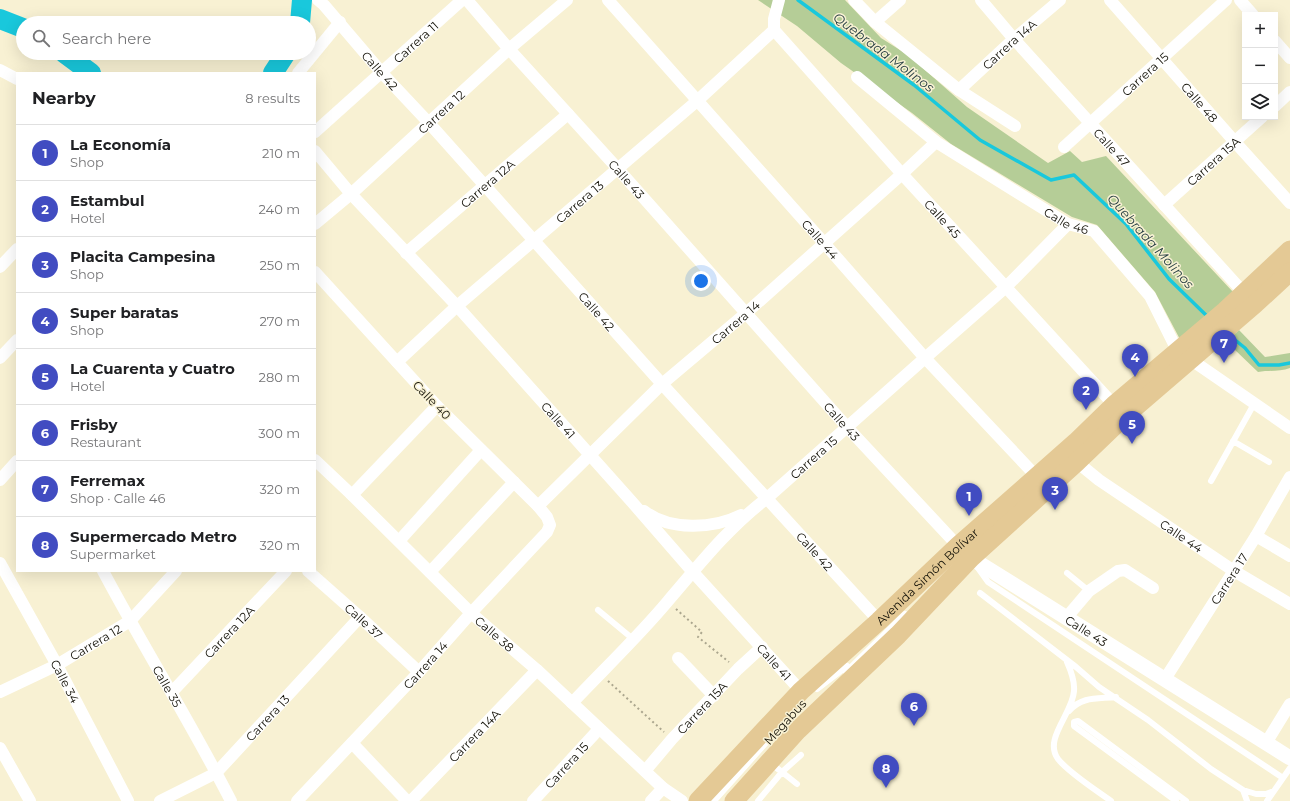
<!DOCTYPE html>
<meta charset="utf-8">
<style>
:root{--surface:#fff;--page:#f2f2f2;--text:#202124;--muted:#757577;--line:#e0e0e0;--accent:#414cc1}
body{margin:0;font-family:Montserrat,sans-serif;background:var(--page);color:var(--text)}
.controls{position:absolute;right:12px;top:12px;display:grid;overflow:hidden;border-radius:0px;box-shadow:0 4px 16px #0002}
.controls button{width:36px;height:36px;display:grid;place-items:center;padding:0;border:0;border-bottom:1px solid var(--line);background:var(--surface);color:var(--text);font:20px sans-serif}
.you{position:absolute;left:701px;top:281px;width:14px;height:14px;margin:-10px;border:3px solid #fff;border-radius:50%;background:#1a73e8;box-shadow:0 0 0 6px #1a73e833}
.badge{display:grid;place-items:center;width:26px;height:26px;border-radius:50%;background:var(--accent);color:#fff;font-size:13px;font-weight:700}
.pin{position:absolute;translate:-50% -33px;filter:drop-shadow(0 1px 2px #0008)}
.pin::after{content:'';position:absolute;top:21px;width:14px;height:12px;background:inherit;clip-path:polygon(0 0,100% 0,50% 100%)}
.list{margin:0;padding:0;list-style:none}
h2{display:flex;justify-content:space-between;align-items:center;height:52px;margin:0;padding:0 16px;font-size:17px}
h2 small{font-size:13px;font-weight:400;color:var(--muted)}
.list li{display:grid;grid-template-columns:26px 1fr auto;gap:12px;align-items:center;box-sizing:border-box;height:56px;padding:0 16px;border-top:1px solid var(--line)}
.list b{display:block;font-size:15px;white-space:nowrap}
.list p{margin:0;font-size:13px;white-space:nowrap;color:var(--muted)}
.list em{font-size:13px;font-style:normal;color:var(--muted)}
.icon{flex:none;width:22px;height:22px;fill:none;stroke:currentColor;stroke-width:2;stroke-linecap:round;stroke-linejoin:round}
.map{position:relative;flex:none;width:1290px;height:801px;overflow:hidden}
.search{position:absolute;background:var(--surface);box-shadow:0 4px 16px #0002;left:16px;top:16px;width:300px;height:44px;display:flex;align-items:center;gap:10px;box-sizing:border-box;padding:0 14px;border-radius:22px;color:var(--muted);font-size:15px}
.panel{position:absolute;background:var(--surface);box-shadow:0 4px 16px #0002;left:16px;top:72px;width:300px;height:500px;border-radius:0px}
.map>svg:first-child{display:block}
.green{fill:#b5cd97}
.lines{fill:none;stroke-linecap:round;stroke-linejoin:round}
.stream{stroke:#19c8dc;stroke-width:3.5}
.river{stroke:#19c8dc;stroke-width:20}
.path{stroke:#aba68e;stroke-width:2;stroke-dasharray:2 3;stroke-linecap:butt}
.service{stroke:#fff;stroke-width:6}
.minor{stroke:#fff;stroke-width:12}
.tertiary{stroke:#fff;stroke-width:15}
.primary{stroke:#e4c995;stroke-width:19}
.labels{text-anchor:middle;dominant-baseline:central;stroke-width:3;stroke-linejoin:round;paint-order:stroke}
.street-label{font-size:12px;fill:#131107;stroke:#f8f1d3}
.water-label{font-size:13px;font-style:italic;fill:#253e42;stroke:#f8f1d3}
</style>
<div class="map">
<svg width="1290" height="801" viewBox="0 0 1290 801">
<rect width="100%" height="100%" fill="#f8f1d3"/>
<path class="green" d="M758,0h87l36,38 27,17 59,52 81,56 22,-12 12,11 24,-6 127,136 -50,53 -28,-53 -58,-67 -25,-8 -121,-73 -39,-31 -71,-50 -44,-37z
M1239,330l26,27 25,-4v15c-10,4 -21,2 -32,4l-24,-23 -9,-6z"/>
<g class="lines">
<path class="stream" d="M798,0l116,85 66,55 71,40 23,-5 52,49 43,55 40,39
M1229,335l16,13 14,17h20l11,-2"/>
<path class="river" d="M0,19l23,9
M300,23l2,-23
M64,53l27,20
M273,73l13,-20"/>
<path class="path" d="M676,609l26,23 -4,5 31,25
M608,681l56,51"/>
<path class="service" d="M1233,441l36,21
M1211,481l43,-77
M978,568l10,14 295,196
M1067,573l22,18
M980,593l96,74 23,20 49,33 63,49 32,21 13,4h10l8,-3
M598,610l35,29
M1067,662c4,9 8,19 7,29 -1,22 -31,48 -16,68 11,14 38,31 53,42
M846,672l59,-58
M817,689l30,-23
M1069,711c13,-15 29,-12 47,-14
M770,763l12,9 15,12
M1243,790l4,11
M714,801l59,-66
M758,801l24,-29 19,-17
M1176,801l-102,-75v-4l4,-1 108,80
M1267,801l23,-33"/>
<g class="minor">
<path id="s1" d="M318,0l6,5 58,68 47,50 233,261 217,237"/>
<path id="s2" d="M467,0l42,49 109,120 229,258 111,119"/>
<path id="s3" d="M608,0l216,243 101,115 111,118"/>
<path d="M854,0l21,22 84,68 56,36"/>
<path id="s4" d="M981,0l33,39 230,254"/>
<path id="s5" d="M1110,0l125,142 55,61"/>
<path d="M1240,0l13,15"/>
<path d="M875,22l25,-22"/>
<path id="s6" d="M774,30l128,144 212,231"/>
<path d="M1275,41l15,17"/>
<path d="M0,70l17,9"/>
<path d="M298,73l42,-51"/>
<path id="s7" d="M857,77l79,65 132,82 26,7 56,65 27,54"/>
<path id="s8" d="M959,90l55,-51 46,-39"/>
<path d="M1275,106l15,-14"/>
<path id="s9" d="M315,132l147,-132"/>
<path id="s10" d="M1064,147l162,-147"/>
<path id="s11" d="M315,151l36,43 106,112 175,196 60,69 109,120"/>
<path id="s12" d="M1164,205l98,-88"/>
<path id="s13" d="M315,224l36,-30 158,-145 58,-49"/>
<path id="s14" d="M406,253l162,-139"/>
<path d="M0,267l17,-18"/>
<path d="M0,358l17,-18"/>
<path d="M1190,359l100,69"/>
<path id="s15" d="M397,362l60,-56 240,-205 77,-71v-11l5,-19"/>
<path id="s16" d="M315,460l37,35 119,118 66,57 126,118 19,13"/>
<path id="s17" d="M1077,462l22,18 135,91 56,33"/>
<path d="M0,480l17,-19"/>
<path d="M352,495l85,-89"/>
<path id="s18" d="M538,506l124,-122 83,-70 157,-140 34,-32"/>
<path d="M644,511c26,20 69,18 97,4"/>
<path d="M1256,536l34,20"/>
<path d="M399,541l82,-91"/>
<path id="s19" d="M0,563l57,102 71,136"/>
<path id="s20" d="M103,571c41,77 88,152 128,230"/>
<path id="s21" d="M308,571l52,46 59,55"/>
<path d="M430,572l84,-90"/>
<path d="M1066,618l23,-27 29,-20 7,-1 28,18"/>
<path d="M678,658l36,38"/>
<path id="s22" d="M1165,679l91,-143 34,-59"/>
<path id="s23" d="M0,692l57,-27 73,-44 46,-50"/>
<path id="s24" d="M172,692l114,-121"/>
<path id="s25" d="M572,703c32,-34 66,-66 96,-102 31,-36 60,-73 98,-102l159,-141 81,-71 62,-63"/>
<path d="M352,743l55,58"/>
<path d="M1266,743l24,-39"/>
<path d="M0,748l30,53"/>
<path id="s26" d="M645,771l27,-32 66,-70 24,-22"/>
<path id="s27" d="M160,801l56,-28 144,-156"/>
<path id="s28" d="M297,801l122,-129 52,-59 76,-81 3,-7 -3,-8 -9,-11 -101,-100 -122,-134"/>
<path id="s29" d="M411,801l126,-131"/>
<path id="s30" d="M533,801l66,-72"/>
<path d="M651,801l12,-13"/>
</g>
<path class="tertiary" id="s31" d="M963,551l8,7 319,200"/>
<g class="primary">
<path id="s32" d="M698,801l103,-110 78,-70 79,-75 118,-104 38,-37 111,-94 65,-61"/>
<path d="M734,801l64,-71 100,-95 73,-77 106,-96 49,-47 129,-111 35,-32"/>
</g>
</g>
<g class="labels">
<g class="street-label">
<text stroke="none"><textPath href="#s9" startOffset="135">Carrera 11</textPath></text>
<text stroke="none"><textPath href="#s8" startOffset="68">Carrera 14A</textPath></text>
<text stroke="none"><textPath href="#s1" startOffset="94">Calle 42</textPath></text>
<text stroke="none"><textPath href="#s10" startOffset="109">Carrera 15</textPath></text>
<text stroke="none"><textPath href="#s5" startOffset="136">Calle 48</textPath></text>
<text stroke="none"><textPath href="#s13" startOffset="169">Carrera 12</textPath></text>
<text stroke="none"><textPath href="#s4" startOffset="197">Calle 47</textPath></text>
<text stroke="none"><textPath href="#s12" startOffset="66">Carrera 15A</textPath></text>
<text stroke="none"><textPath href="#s2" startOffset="240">Calle 43</textPath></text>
<text stroke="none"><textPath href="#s14" startOffset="107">Carrera 12A</textPath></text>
<text stroke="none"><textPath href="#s15" startOffset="243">Carrera 13</textPath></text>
<text stroke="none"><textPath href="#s7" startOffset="255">Calle 46</textPath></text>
<text stroke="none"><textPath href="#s6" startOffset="253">Calle 45</textPath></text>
<text stroke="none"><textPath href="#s3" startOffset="320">Calle 44</textPath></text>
<text stroke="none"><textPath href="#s1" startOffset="418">Calle 42</textPath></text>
<text stroke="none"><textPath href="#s18" startOffset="270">Carrera 14</textPath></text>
<text transform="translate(432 400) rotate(46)">Calle 40</text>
<text stroke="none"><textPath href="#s11" startOffset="363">Calle 41</textPath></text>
<text stroke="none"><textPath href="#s2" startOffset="564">Calle 43</textPath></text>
<text stroke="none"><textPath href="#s25" startOffset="345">Carrera 15</textPath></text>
<text stroke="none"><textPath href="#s17" startOffset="128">Calle 44</textPath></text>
<text stroke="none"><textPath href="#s1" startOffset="742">Calle 42</textPath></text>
<text stroke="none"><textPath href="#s32" startOffset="321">Avenida Simón Bolívar</textPath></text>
<text stroke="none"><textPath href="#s22" startOffset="119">Carrera 17</textPath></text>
<text stroke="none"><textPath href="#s21" startOffset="75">Calle 37</textPath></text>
<text stroke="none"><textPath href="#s31" startOffset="147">Calle 43</textPath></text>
<text stroke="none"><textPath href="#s24" startOffset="83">Carrera 12A</textPath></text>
<text stroke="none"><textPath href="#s16" startOffset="250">Calle 38</textPath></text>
<text stroke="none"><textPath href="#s23" startOffset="108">Carrera 12</textPath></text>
<text stroke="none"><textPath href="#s11" startOffset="687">Calle 41</textPath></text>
<text stroke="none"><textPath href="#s28" startOffset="187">Carrera 14</textPath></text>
<text stroke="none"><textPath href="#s19" startOffset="135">Calle 34</textPath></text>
<text stroke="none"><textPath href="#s20" startOffset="132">Calle 35</textPath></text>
<text stroke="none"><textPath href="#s26" startOffset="85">Carrera 15A</textPath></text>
<text stroke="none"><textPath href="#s27" startOffset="138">Carrera 13</textPath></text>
<text transform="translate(785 722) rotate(-48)">Megabus</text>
<text stroke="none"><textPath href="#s29" startOffset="91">Carrera 14A</textPath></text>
<text stroke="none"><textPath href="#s30" startOffset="49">Carrera 15</textPath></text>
</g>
<g class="water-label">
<text transform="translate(884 52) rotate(37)">Quebrada Molinos</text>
<text transform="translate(1151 241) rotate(48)">Quebrada Molinos</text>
</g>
</g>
</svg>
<div class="controls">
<button>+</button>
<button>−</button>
<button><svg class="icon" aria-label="layers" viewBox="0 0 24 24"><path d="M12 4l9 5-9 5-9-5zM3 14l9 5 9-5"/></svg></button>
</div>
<div class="you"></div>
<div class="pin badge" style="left:969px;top:516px">1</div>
<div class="pin badge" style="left:1086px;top:410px">2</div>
<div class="pin badge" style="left:1055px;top:510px">3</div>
<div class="pin badge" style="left:1135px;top:377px">4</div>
<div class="pin badge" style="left:1132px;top:444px">5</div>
<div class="pin badge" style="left:914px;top:726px">6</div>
<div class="pin badge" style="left:1224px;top:363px">7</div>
<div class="pin badge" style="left:886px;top:788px">8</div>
<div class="search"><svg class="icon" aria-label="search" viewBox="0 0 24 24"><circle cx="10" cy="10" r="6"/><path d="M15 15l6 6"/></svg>Search here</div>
<section class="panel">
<h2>Nearby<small>8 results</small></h2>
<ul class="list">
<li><span class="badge">1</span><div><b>La Economía</b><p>Shop</p></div><em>210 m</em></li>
<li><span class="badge">2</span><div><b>Estambul</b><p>Hotel</p></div><em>240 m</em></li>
<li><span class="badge">3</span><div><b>Placita Campesina</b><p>Shop</p></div><em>250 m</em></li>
<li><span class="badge">4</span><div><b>Super baratas</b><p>Shop</p></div><em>270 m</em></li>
<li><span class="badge">5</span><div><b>La Cuarenta y Cuatro</b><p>Hotel</p></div><em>280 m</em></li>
<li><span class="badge">6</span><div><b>Frisby</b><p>Restaurant</p></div><em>300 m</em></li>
<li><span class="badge">7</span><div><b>Ferremax</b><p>Shop · Calle 46</p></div><em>320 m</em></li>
<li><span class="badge">8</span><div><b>Supermercado Metro</b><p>Supermarket</p></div><em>320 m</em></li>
</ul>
</section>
</div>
